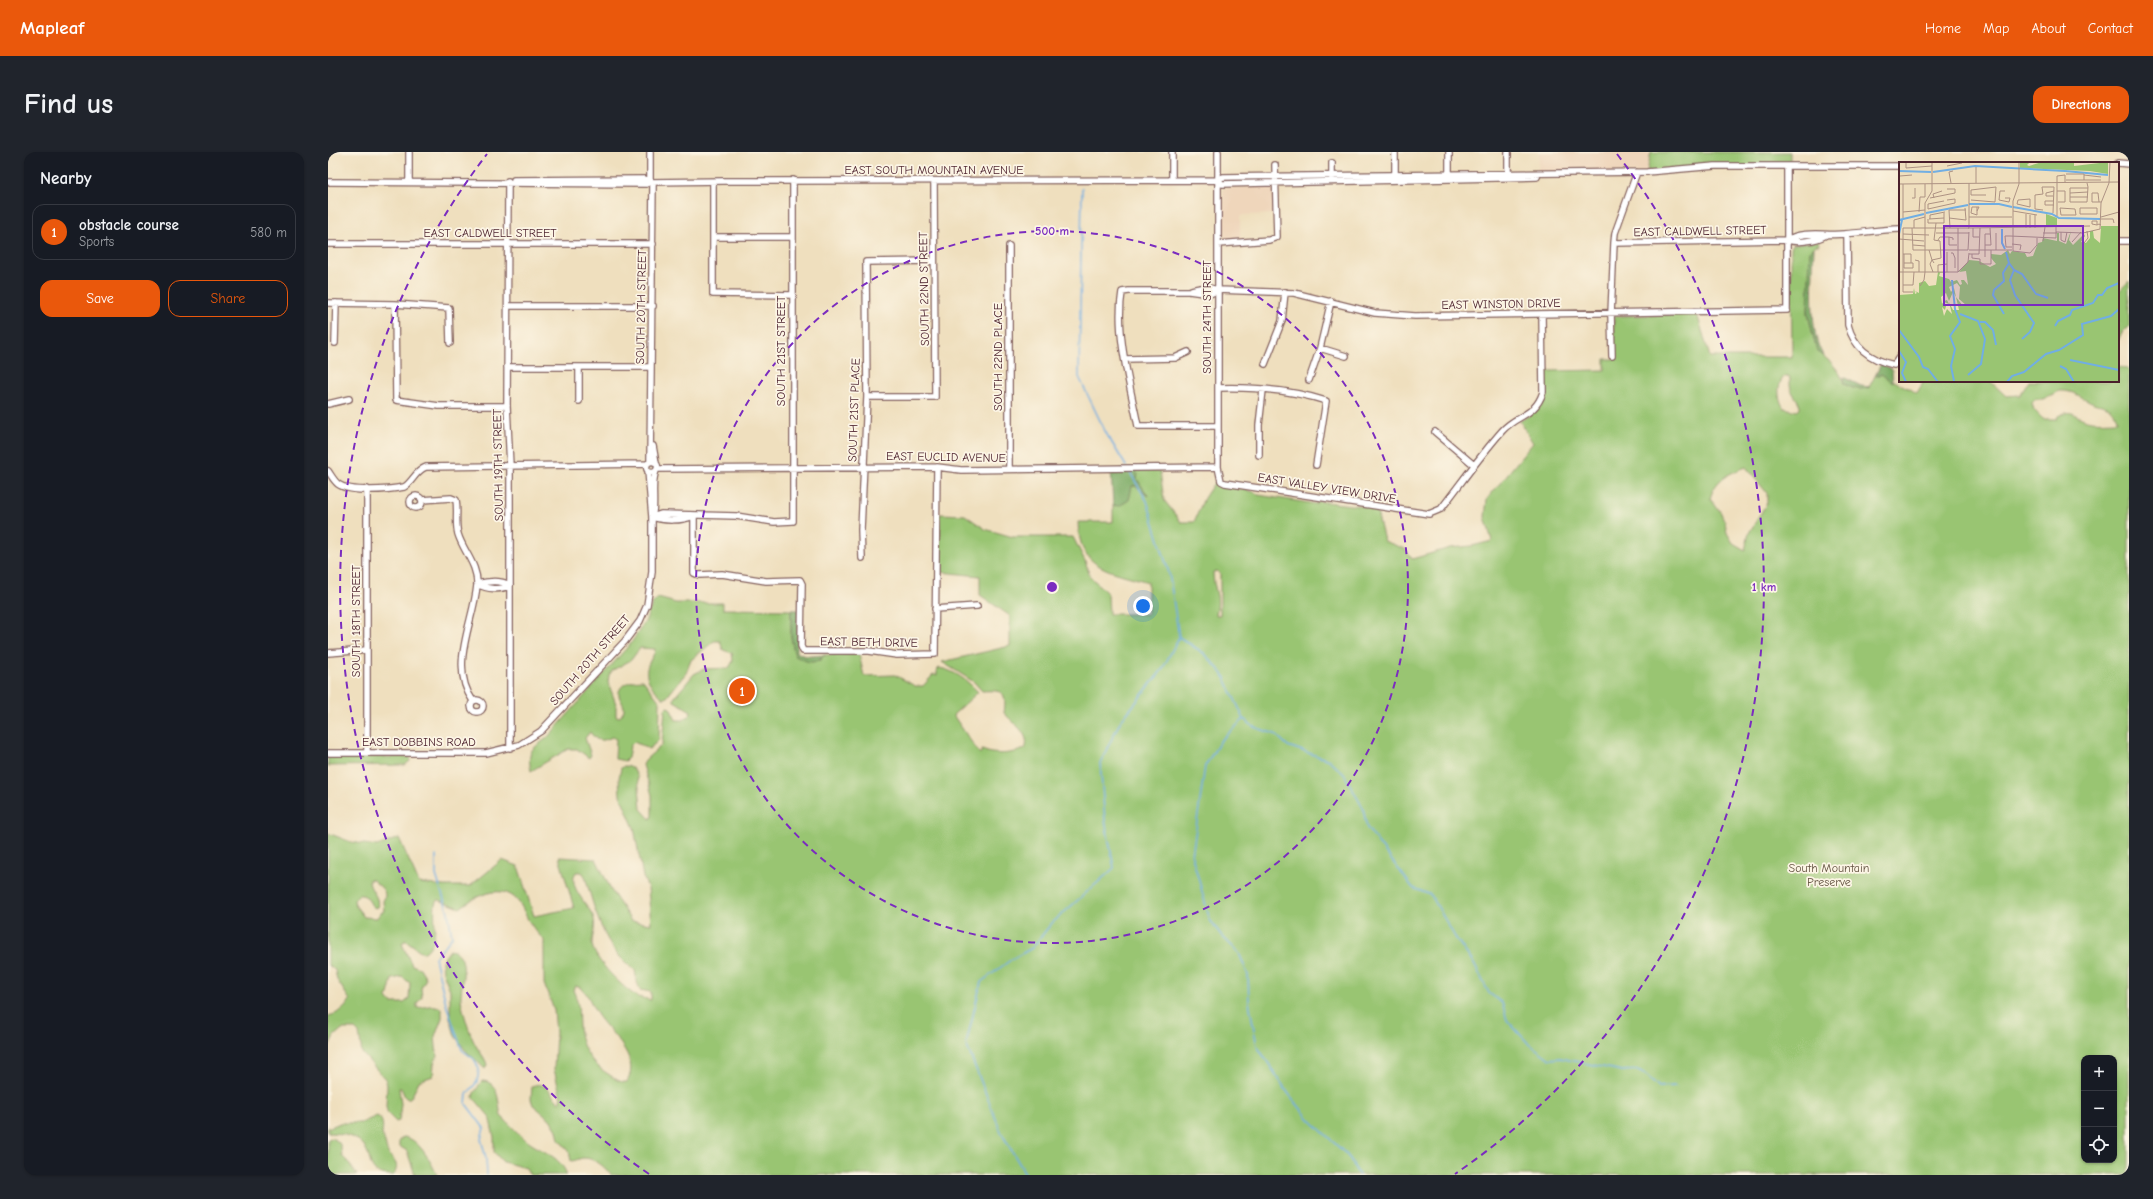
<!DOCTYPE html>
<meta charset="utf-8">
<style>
:root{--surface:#171b24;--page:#20242c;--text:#f1f3f6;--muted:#9ea1a6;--line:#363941;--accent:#ea580c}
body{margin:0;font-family:"Comic Neue",sans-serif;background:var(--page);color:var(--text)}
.controls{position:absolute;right:12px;bottom:12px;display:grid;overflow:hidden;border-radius:8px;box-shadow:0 1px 3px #0004}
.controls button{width:36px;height:36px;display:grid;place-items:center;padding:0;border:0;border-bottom:1px solid var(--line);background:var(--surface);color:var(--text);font:20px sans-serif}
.you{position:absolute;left:815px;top:454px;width:14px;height:14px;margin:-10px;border:3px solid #fff;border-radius:50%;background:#1a73e8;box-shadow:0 0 0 6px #1a73e833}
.badge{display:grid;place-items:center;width:26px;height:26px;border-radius:50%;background:var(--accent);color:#fff;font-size:13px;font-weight:700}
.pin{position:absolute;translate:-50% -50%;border:2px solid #fff;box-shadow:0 1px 4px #0006}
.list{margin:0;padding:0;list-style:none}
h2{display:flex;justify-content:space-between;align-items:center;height:52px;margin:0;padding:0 16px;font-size:17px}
h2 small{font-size:13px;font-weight:400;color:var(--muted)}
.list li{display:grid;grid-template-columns:26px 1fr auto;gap:12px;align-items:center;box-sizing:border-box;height:56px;margin:0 8px 8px;padding:0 8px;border:1px solid var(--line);border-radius:12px}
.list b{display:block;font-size:15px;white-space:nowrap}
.list p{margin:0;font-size:13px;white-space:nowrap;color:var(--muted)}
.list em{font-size:13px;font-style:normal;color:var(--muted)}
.actions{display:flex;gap:8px;padding:12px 16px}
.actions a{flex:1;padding:9px 0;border:1px solid var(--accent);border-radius:12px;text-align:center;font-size:14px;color:var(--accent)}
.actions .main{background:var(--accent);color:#fff}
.icon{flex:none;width:22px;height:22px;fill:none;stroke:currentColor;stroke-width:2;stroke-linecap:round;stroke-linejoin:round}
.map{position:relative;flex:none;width:1801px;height:1023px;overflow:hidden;border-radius:12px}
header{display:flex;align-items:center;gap:24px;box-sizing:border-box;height:56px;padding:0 20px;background:var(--accent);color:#fff}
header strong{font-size:19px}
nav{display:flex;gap:22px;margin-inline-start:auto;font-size:14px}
.intro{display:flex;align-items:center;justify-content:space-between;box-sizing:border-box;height:96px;padding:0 24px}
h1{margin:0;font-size:28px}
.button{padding:10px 18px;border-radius:12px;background:var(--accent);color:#fff;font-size:14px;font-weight:700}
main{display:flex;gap:24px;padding:0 24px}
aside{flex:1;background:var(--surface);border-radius:12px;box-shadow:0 1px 3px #0004}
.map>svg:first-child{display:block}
.built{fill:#efd6bb}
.green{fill:#99c572;stroke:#72724e;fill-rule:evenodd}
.forest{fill:#7aaa64;stroke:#626448}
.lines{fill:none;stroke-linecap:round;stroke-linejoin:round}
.stream{stroke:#71aee3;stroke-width:1.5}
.minor-casing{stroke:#84625e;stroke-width:8}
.minor{stroke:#fff;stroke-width:5.5}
.ring{fill:none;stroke:#7b2cbf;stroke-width:2;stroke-dasharray:7 5}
.labels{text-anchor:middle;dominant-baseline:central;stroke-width:3.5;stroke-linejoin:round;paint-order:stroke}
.street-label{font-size:12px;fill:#4a1f2b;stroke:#fcf5e5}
.park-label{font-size:12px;fill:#625140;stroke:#fcf5e5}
.inset-river{fill:none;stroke:#71aee3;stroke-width:2}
.inset-road{fill:none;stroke:#ad9283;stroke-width:1}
.view{fill:#7b2cbf;fill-opacity:0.15;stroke:#7b2cbf;stroke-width:2}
.inset-edge{fill:none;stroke:#4a1f2b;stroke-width:2}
.centre{fill:#7b2cbf;stroke:#fcf5e5;stroke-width:2}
.ring-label{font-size:12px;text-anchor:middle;font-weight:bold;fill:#7b2cbf;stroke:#fcf5e5;stroke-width:3.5;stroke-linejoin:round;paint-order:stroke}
</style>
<header>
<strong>Mapleaf</strong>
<nav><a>Home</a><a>Map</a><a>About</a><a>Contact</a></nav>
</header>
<div class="intro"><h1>Find us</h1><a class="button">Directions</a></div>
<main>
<aside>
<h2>Nearby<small></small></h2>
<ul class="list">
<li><span class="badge">1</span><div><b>obstacle course</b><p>Sports</p></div><em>580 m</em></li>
</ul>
<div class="actions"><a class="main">Save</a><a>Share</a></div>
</aside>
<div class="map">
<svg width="1801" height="1023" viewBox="0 0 1801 1023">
<rect width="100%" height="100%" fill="#fcf5e5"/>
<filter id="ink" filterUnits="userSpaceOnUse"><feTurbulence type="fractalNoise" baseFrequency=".025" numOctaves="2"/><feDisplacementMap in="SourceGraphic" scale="8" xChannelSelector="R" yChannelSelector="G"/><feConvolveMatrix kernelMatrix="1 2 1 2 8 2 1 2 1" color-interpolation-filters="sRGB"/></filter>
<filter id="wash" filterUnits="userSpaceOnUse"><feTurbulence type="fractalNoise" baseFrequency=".012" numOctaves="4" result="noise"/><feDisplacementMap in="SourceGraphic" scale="16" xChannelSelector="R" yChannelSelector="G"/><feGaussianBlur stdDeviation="0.9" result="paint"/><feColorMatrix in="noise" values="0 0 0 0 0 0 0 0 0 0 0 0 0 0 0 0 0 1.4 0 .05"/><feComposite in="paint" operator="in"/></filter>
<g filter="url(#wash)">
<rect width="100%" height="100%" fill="#efdfbe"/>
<path class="built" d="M1211,0h112l-4,20 -109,2z
M942,34l4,1v27l-32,1 -2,2v24h-16l-1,-53z"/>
<path class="green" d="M1323,0h139v15l-17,-2 -126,7z
M1491,89l1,4h-4l-6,6 -2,63 9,38c11,6 24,19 27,32l9,4 16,-1 6,-11 6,-2 36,19 7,-12h66l16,15 14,-1 9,-14h89v-15l11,4v805h-1518c-6,-8 -16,-17 -27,-17 -5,0 -8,3 -13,3l-2,-10 -10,-11 -2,-10 -7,-11 -17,-14 -2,-6 1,-13c15,-6 17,8 27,16l2,-4 -7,-29 2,-36 -2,-23 -10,-26v-44c-5,-5 -10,-11 -14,-17 -4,-6 -6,-13 -10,-19 -15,-23 -44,-9 -60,4l-21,-8 -3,1c-5,15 6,42 -13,52l-16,-12h-3l-2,3 10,21 8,3 6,10 -5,10 1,9 -5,6v5c9,-1 18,-5 25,1v9l-7,18 2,21 -3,6 -1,13 -14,5 -7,15 -4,3 -3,-2 -4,-9h-2l2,16 -2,17 -3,1 -8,-8 -2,-7 1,-21 -1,-6 -24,-27 -3,-20 -4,-4h-13l-8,7 -6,12v-32c10,-2 17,-7 22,-16l-13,-20 -2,-10 -7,-5v-132l23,9 26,4 22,-8 20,45 25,3h26l32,-26 16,6 16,50 40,-8 -15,-51 37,2 15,31 20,31 20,3 -3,-36 -5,-11 -9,-49 -14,-33 -1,-17 2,-10 3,-2 8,1 6,10 3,32 9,10 2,-3v-21l-9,-30 2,-5 17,-15 3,-36 2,-2 3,1 6,12h7l7,-5 1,-4 -17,-10v-3l20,-24 10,-5 25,-1 4,-7 -1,-8 -9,-3 -3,-9h-6l-23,19 -5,13 -20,25h-3c-11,-10 -22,-22 -13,-37 2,-5 5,-7 5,-12l-15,-1 -9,12 -18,10 -4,5 -1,7 8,22v12l4,1c2,-3 4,-5 4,-9 0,-4 -4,-8 -5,-12 -2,-13 15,-16 24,-16l17,22 -1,38 -10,9 -15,-7 -4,4 -2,12 -3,3 -10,-2 1,-20 -4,-2c-11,5 -15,5 -22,-5l-5,6 6,17 -2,3 -12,-9h-9l-37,22c-4,-21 0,-21 16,-33l84,-95 14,-21 7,-18 6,-6 18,5h47v6l68,1v27l4,19 24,5 6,-6 34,-1 5,22 31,-1 20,11h8l10,-11h4v-5l2,-2c15,2 29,13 39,24l-25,23 26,38h2l1,-3c13,6 30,4 43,-1 7,-14 -12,-26 -21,-36 3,-22 -1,-23 -22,-22l-8,-9 -32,-20 68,-16v-30l-30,-21v-19l-40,-4v-58l25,1 20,14 28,8h60l12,24 5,15 18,18 1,20h39v-32c-39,-12 -69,-12 -70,-60h35v-17l6,1 13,-20h4l12,10 -11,-17 -3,-9 26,1 4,29 17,22h13l10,-24 10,-15 10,3 31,6 3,3 58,9 1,-3 59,7 8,33 21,8 7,10 38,-11 22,-2 20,-5 -7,-24 2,-18 46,-56 -13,-22c27,-16 26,-19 26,-50l59,-1v-11h9v-43l83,-2 13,43h82l-1,-109 2,-4zM1457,224h4c2,4 0,8 2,13 2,7 10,13 9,20l-3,2 -13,-3c-6,-8 -8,-24 1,-32zM1731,239c15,-1 22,7 35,12 10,3 22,4 23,18 -9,0 -25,2 -33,-2 -13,-5 -11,-10 -26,-3l-1,3h-14l-9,-9 -2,-7 3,-4h8zM1418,315l21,26v10l-18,30 -4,17 -12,-7 -6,-10 -2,-11 -5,-11 -10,-12c5,-20 18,-25 36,-32zM889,419l3,2v42h-4c5,-21 -3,-25 -3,-43zM248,720h6l3,4c10,35 19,73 50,94l2,13 3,7 11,2v8c-4,-1 -9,-2 -13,-3 -13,-7 -45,-38 -46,-53 0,-10 5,-18 1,-28 -6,-13 -26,-30 -17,-44zM41,727l4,1c7,7 16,11 10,21l1,10 -4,2 -3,5 -13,-1 -9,-12 -1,-5 4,-5c10,-1 10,6 15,12l4,1c4,-12 -9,-18 -8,-29zM74,825l8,6 -1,16 -5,4h-13l-4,-5 5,-19zM247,834c13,2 15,18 22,28 11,18 45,42 30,68 -8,1 -12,-4 -19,-8 -17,-11 -28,-27 -29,-48 -1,-17 1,-20 -6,-36zM1756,906h30v102h-30z
M1801,129v46l-7,5 -4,9v-49z
M0,605h82v4l-5,4 -77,1z
M122,798c22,3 10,35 11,49 1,10 9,36 14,45 4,8 10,13 12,21l-2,4 -20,-19 -10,-14 -5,-18v-28l-7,-18 -1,-11z
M154,929c18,0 16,24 19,35 9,8 16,17 25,24 15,12 34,15 41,35h-37l-4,-7 -23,-6 -9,-10v-15l-5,-21 -16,-19 1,-4z
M49,964c7,4 6,11 5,19 4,6 3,12 6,18 6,9 12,10 6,22 -27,0 -20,-9 -29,-28 -6,-11 -26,-14 -37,-14v-5l12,-5h21z
M75,985c15,0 28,25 34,38h-22l-8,-24 -8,-5v-4z
M4,986c9,4 9,8 10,18l7,7 8,12h-29v-36z"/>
<path class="forest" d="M1486,95c-1,26 -6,90 10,109l-7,-4 -9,-38 2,-63z
M1553,212l11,5 1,13 -12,-8 -6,2z
M1515,225l18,9 9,1c-11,4 -16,2 -26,-3z
M783,318h23l4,4 -1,5 11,17 -12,-10h-4l-3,14 -10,6 -6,-1z
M463,458h7l-1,42c9,7 18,3 28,3 -11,11 -17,7 -30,1l-4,-19z"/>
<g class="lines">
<path class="stream" d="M754,36l-3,189 27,56 20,33
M851,485l26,17 18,20 21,45 -23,21 -16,26 -13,90 18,64 11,15 18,18 9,22 1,27 8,44 31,47 22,27 37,35 12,20
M916,567l10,8 21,7 13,12 41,14 15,14 19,34 4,20 46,60 18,7 24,42 19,27 15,29 13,10 5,17 21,23 22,16 10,-1 62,13 14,-1 10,5 13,12 16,-1
M108,704v19l12,37 4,25 -17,21 11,46 16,46 12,9 5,10 -2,13 -10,12 -1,10 18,24 -3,11 5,19 1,17
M698,1023l-24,-41 -36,-90 15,-62 31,-23 20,-11 19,-24 63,-56 -9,-48 -5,-57 20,-41 42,-52 17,-33 -10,-64 -22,-72 -19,-32"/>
</g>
</g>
<g filter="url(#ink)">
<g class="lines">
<defs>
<path id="minor" d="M81,0v29
M890,0v315l3,14 4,2 204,31 12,-5c20,-26 39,-53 61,-78 15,-17 33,-14 41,-39l-1,-77
M1067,0v26
M1790,11l11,1
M1180,24v-24
M1121,25v-25
M1004,27v-16
M186,28l131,-1 5,3
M844,28v-28
M890,28l4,4 315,-7 1,-3
M180,29l-1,225 3,60v282
M0,30l318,2 4,-2 74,-1 494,-1 5,-3 424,-5 68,-6h185
M322,30v-30
M385,30v112l79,1
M1519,82l1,91c6,23 23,35 46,40l6,-9
M385,85h79
M1459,88c17,-10 38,-4 57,-6 19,-1 37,-5 56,-5
M1790,89h11
M1286,91l173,-3c12,3 28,1 39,-5
M0,92h325
M890,92l51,-4 8,-3 -2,-72
M890,138l-8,4 -21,-3h-60l-7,1c-7,41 8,93 16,134h80
M861,139c9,-4 20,-4 29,-1l76,3 81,20 40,3 372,-6v-144
M0,151l67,1 54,4 1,35
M67,152l1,96 43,6h68
M180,154h145
M7,191l1,-40
M992,196l26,8
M1284,204l-1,-42 3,-71 1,-10 22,-61
M797,207l50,-1 13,-6
M937,212l17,-43 3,-29
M179,215h144
M251,215v34
M981,228l11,-32 11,-47
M890,236c36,-1 74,2 108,13l-10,64
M539,245h68l-1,-216
M0,252l21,-5
M1107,280l39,33
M325,294l3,17
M931,303v-30l4,-35
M318.5 315a5.5 5.5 0 1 1 11 0a5.5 5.5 0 1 1-11 0Z
M322,310l3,-279
M329,317l280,-2 24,3 257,-3
M681,317v-223
M0,319c3,4 6,10 10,13 12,9 51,6 66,3 9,-5 11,-16 22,-20l221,-3
M82 350a6 6 0 1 1 12 0a6 6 0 1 1-12 0Z
M94,348l29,-2 5,2c2,11 -1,23 2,34 5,17 20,31 19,51 -3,37 -29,81 -4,116
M325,360c2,-12 -2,-31 3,-41
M366,364v57l5,2 23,-1 44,7 34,-1 2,4 -1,62 2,5h66l28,4 38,-1 2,-187
M324,365l9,-3 75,2 38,6 19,-1v-341
M324,365c11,4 30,4 41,-1
M534,406l-1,-28 6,-133 -1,-135 67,-1
M149,432c10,5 23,7 33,1
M149,432c11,-3 23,-4 33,1
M607,457l42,-3
M0,501l39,-3
M143 554a6 6 0 1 1 12 0a6 6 0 1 1-12 0Z
M0,601h158l33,-8 22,-14 84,-90 15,-20 7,-16 5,-33v-55l-4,-46
M39,601v-264"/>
</defs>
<use href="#minor" class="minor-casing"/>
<use href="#minor" class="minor"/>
</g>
</g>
<g class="ring">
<circle cx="724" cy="435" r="356"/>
<path d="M321 1022A712 712 0 0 1 159 2M1289 2A712 712 0 0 1 1127 1022"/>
</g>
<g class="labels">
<g class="street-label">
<text x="606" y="18">EAST SOUTH MOUNTAIN AVENUE</text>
<text transform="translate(1372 79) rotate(-1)">EAST CALDWELL STREET</text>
<text x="162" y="81">EAST CALDWELL STREET</text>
<text transform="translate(596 137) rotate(-91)">SOUTH 22ND STREET</text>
<text transform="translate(1173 152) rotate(-1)">EAST WINSTON DRIVE</text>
<text transform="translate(313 155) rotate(-89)">SOUTH 20TH STREET</text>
<text transform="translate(879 165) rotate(-90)">SOUTH 24TH STREET</text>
<text transform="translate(453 199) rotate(-90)">SOUTH 21ST STREET</text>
<text transform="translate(670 205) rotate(-90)">SOUTH 22ND PLACE</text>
<text transform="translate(526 258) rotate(-88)">SOUTH 21ST PLACE</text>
<text transform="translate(618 305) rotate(1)">EAST EUCLID AVENUE</text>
<text transform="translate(170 313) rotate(-91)">SOUTH 19TH STREET</text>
<text transform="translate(999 336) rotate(9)">EAST VALLEY VIEW DRIVE</text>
<text transform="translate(28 469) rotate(-90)">SOUTH 18TH STREET</text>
<text transform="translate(541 490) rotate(1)">EAST BETH DRIVE</text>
<text transform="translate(262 508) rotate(-49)">SOUTH 20TH STREET</text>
<text x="91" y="590">EAST DOBBINS ROAD</text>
</g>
<g class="park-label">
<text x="1501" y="716">South Mountain<tspan x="1501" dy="14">Preserve</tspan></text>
</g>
</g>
<g transform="translate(1571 10)">
<rect width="220" height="220" fill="#efdfbe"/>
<path d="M121,0h10l-3,3 2,1 13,-4h32v4l34,-4v12l-18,-3 -70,-3zM147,52l11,4v9h-11zM202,64h18v156h-220v-87l14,-1 1,-6 1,6 2,-1 -2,-2 4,2v-10l6,-2 4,5 7,-1 2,-13 12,1h-10l-1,3 10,3 2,3 6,-2 3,5 2,-1 -1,-4h3l4,5 -2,-14 -7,1 10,-12 10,1 11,6 6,-3 -5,-6v-4l10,1 7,-5 2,4 2,-3 13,2 2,4 6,-1 5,-13 4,-1 1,-4 14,3v-8h2v8l7,3 5,-13 -2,9 4,5 11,-11 1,2 -4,6 5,1 4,-5v-7h3l1,7 6,5zM58,121l3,4 -1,12 7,6 -3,1 -7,-9 3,13h-6l-4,-8 3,12 -5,-5 -3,7 -2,-9 3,3 1,-4 -2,-4 5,2 -2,-4 -3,1 -2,3 -1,-7 5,-4 3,8 4,-9 3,5 -2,-9 -3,4 -2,-5z" fill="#99c572" fill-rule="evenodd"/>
<path class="inset-river" d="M0,9l32,1M166,9l43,4M34,10l42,-6 90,5M70,42h30l13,3M114,45l39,7 7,4 41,1M27,51l42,-8M0,58l25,-6M103,67v14l3,6M0,72l3,-14M110,101l5,7 -4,10 5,15 19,28 -4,9 -8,7M115,108l8,4 14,20 12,4M53,118l3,29 5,13 -10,14 5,13 -4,17 3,15M61,152l18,7 7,18 -4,25 -13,11M105,152l-11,-19 1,-5 10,-9 -1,-8 6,-10 -3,-11M81,160h5l8,8 3,15M156,164l3,-5 12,-6 2,-5 21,-7 5,-8h4l5,-7 12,-5M0,168l20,27 4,10 5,2 10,13M0,189l7,11 -4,11 4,9M171,198l49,10M161,204l6,3 8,13M108,220l5,-6 12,-4 22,-18 13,-4 24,-15 -1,-11 29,-8 8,-7"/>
<path class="inset-road" d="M7,0v6l26,-2M48,4l15,-3M167,12h18v6M185,13l17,2M1,14l12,-1M167,18h35M52,21l-2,-11 4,-1M77,21v-16M188,21l1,4 -1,15h-17v-14h18M210,21l1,-21M0,22l220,-2M120,22l-6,17v50l17,2 7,-8v-7M120,22v-22M106,29h-5l-1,9 10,2 1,-4h-5M158,29h8v11h-7M171,31l18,-1M144,32l-1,-7h12l-1,26M154,34h-7v-3l8,-2M171,35h18M13,36h3v-10M31,36l25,-5v-4h-8M35,36l-1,-4 9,-3M131,37v8l-13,-3 1,-4zM72,38l24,2 1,-15 -25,3v5h15M45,39l-16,3v5l27,-6v-4l-8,1M154,39h-8v4h9M200,40l-1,-9h-6v9h9M161,46l15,1 1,6h-15zM181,46h17v6h-17zM144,48l-8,-1v-14l8,-1M114,49l24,4M4,50l22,-2M20,50l1,-15h5v-13M72,51l1,-6h7l-2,4M72,51l6,2v-8M158,54v-40l8,-1v7M70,55h43M202,55l18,-5M4,56v-34M50,56l17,2 -1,-12M29,57v4h16v-10M30,57l15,-1M31,57v-4l15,-3M202,57h12l1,4M198,63v-4h-5v3l5,1 2,-1 2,1M138,65l53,-1M13,66l1,22h55M15,66v-8l11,-3M51,66l-1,-18h17M59,66v44M69,66l69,-1M70,66v-45M74,66v9h6M127,66v-14M131,66v-13M136,66v-13M157,70l27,1 17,-4 1,-26 8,-20M162,70v8l4,2 2,-10M37,71h33M144,71h14M4,72l26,1M111,74l46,2v-11M111,74h-5l1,11h6M50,75v8h8M0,77l25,2M39,78l2,-3h9l4,1v2M144,79l2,-14M173,80l9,-10M185,81l4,-5 -1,-7M113,82l9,1 -1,5M14,83l12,1M86,83h6l-1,-17M30,88l3,10 -2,4 3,8M69,88l1,-18M70,88h43M97,88v-17M52,91h2l2,5v10M4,92h8v9M70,92h10l1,-26M73,92v4l8,1v5h11v-14M86,95v-23h5M16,98l4,1v11M5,101h9v5h-9v-14M35,101l-2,-3 9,-2 -1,-17 -6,-1 2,-17M0,110h26v-69l7,-12v-29M39,110v-7l9,-1M48,110v-20M59,110l10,-10 1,-9M4,123h10l1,-13M21,124l4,-6 1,-8h33M14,130h-10v-64h66"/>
<path class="view" d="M45,64h139v79h-139z"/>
<rect width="220" height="220" class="inset-edge"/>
</g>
<circle cx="724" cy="435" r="6" class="centre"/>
<g class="ring-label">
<text x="724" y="83">500 m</text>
<text x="1436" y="439">1 km</text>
</g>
</svg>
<div class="controls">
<button>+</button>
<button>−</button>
<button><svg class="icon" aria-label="locate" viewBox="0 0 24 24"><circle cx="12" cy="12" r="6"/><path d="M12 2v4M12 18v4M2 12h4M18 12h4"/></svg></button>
</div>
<div class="you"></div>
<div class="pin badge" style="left:414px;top:539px">1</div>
</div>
</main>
